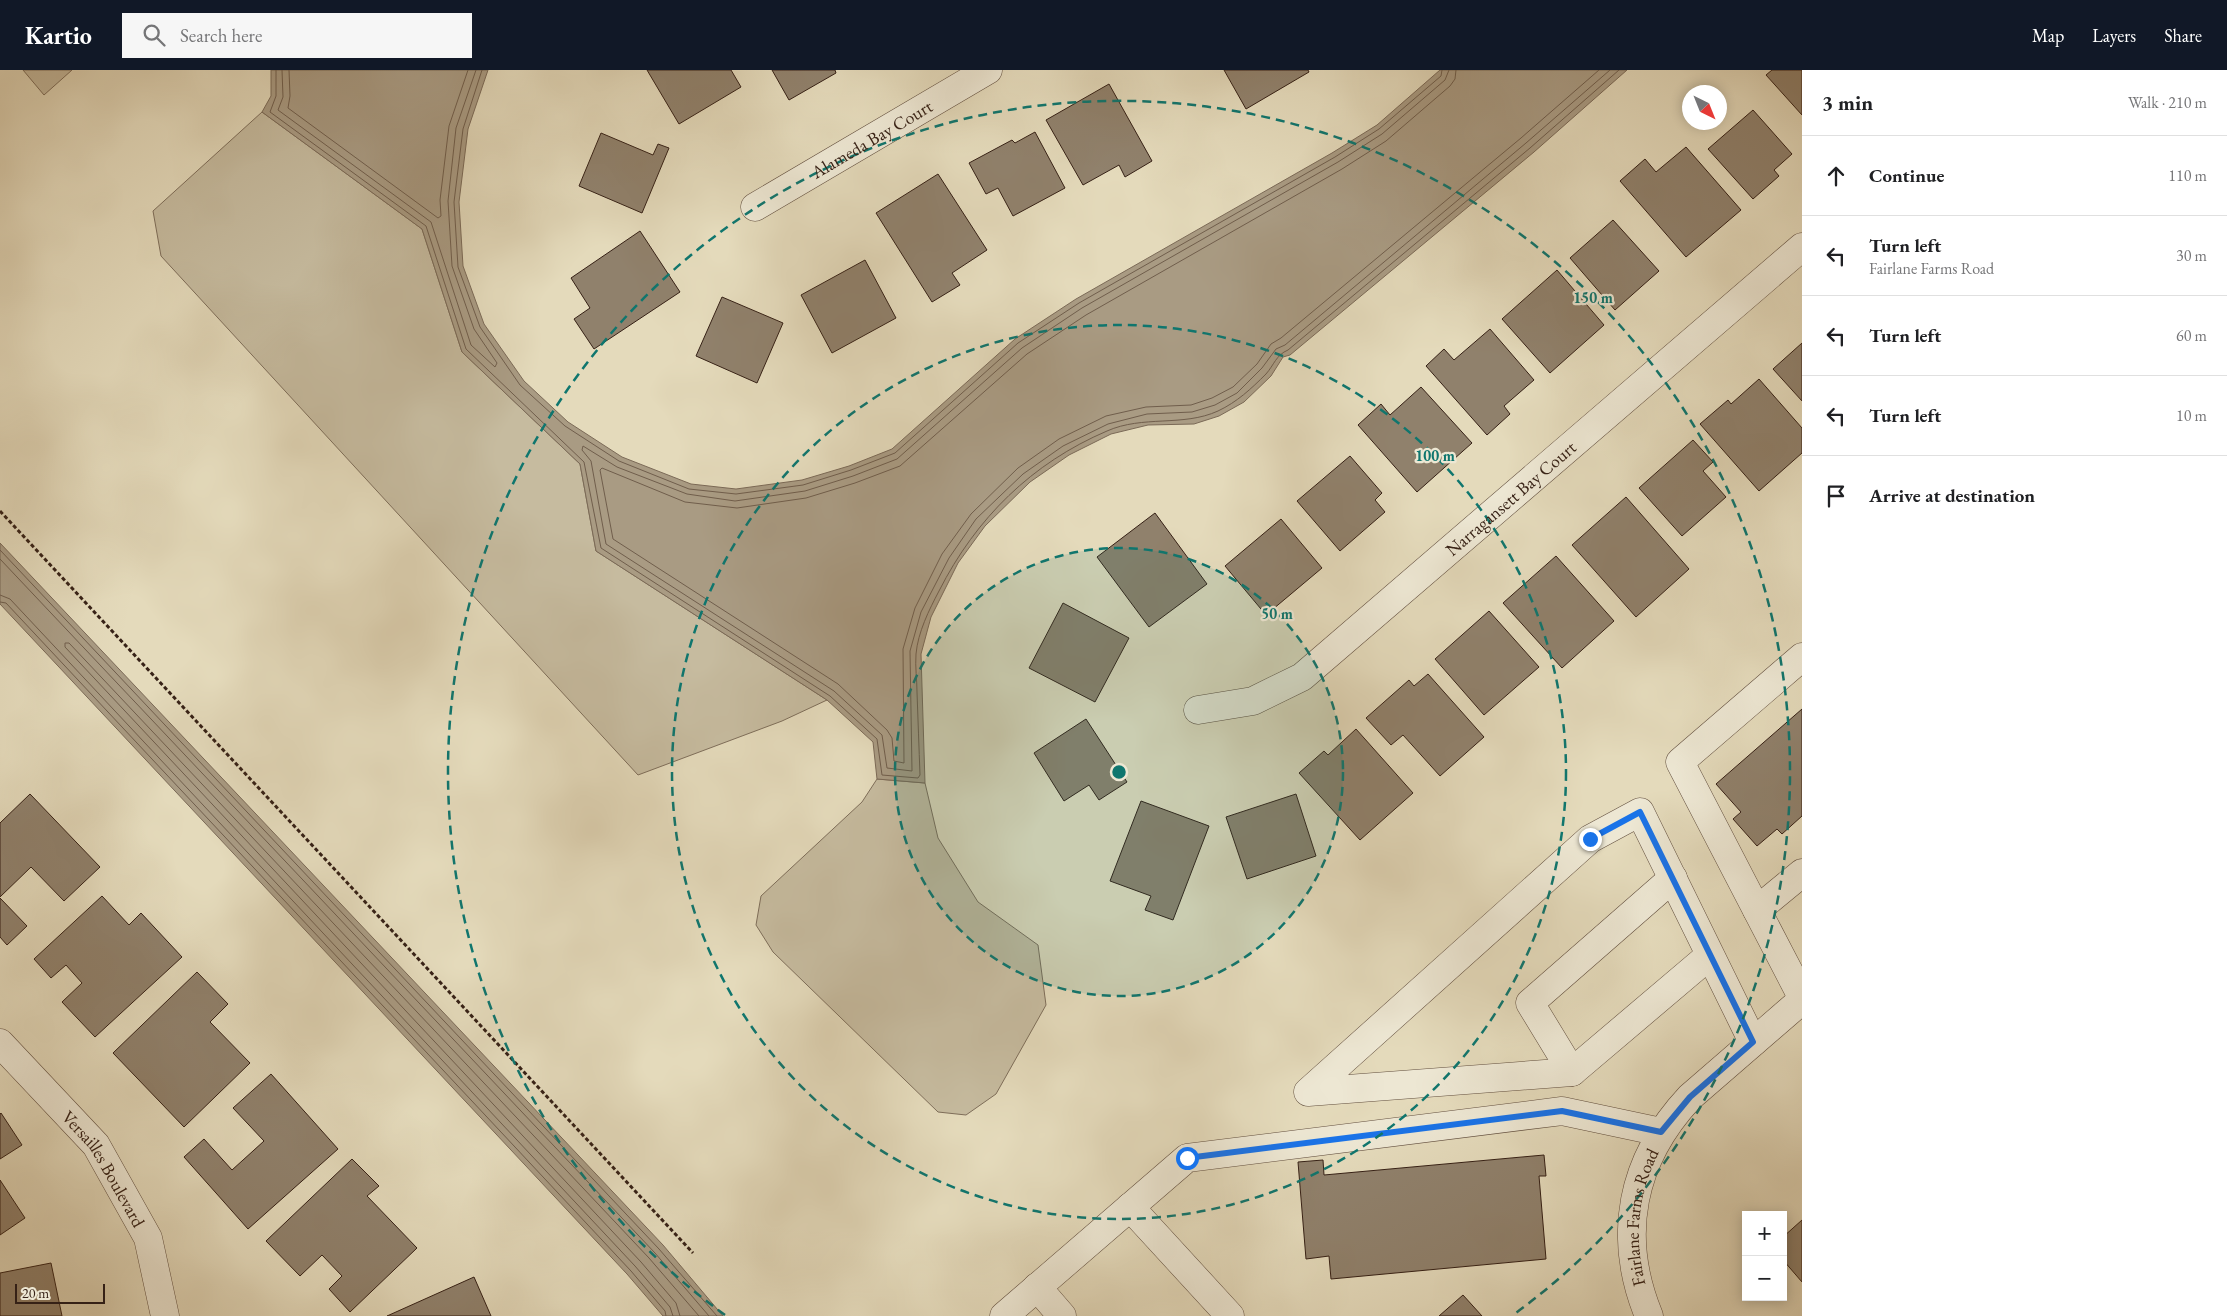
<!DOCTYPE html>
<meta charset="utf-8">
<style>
:root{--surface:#fff;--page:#f6f6f6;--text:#202124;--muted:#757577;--line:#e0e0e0;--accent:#111827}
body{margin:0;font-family:"EB Garamond",serif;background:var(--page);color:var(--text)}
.controls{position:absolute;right:15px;bottom:15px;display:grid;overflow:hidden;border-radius:0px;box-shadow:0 2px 12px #0003}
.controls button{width:45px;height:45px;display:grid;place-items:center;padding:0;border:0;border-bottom:1px solid var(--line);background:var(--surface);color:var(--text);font:25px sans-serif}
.compass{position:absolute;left:1682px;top:15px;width:45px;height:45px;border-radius:50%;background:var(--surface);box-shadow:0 2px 12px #0003;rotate:137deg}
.scale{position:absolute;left:15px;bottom:12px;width:90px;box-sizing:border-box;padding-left:5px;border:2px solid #362116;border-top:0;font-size:14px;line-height:18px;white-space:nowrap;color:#362116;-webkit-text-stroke:4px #ede7d3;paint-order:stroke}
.stop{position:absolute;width:15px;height:15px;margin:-11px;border:4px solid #1a73e8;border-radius:50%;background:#fff}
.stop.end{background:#1a73e8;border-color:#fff;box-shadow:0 1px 5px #0008}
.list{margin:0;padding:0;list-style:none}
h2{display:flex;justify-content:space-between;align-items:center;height:65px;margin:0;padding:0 20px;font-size:21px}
h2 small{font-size:16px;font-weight:400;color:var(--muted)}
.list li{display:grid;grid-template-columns:32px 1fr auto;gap:15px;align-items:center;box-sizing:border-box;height:80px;padding:0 20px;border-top:1px solid var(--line)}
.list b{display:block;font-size:19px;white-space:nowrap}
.list p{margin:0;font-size:16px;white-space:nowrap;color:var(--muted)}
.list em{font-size:16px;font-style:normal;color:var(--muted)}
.icon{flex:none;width:28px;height:28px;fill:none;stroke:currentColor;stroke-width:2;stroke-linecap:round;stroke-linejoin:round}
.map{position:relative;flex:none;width:1802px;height:1246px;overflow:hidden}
header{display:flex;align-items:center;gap:30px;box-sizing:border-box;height:70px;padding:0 25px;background:var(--accent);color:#fff}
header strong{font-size:24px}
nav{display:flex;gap:28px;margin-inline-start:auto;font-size:18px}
.search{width:350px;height:45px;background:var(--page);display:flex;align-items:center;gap:12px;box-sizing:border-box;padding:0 18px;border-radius:0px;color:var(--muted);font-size:19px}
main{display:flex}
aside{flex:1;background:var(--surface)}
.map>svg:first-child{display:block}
.green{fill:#c6bb9f;stroke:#7e6e5a}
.water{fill:#a99b83;stroke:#7b6a57}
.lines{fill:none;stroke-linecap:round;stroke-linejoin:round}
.shore{stroke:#705e4c;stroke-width:1}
.building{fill:#90816c;stroke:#362116}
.minor-casing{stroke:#624f3f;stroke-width:29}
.path{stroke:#362116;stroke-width:3;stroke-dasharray:4 2.5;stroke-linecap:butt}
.minor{stroke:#ede7d3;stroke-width:28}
.route{stroke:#1a73e8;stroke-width:6}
.ring{fill:none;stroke:#0f766e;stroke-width:2.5;stroke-dasharray:9 6}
.labels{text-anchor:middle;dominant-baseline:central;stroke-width:4.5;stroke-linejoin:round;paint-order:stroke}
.street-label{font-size:18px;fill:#362116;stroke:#ede7d3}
.centre{fill:#0f766e;stroke:#ede7d3;stroke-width:2.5}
.ring-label{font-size:15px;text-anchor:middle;font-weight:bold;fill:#0f766e;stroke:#ede7d3;stroke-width:4.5;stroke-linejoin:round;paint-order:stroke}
</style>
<header>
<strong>Kartio</strong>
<div class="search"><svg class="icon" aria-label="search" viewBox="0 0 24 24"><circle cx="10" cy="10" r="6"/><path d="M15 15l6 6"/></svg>Search here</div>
<nav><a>Map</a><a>Layers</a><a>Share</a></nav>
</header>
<main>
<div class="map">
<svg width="1802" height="1246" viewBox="0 0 1802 1246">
<rect width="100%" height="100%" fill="#e4dabb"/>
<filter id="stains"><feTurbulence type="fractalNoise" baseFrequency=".004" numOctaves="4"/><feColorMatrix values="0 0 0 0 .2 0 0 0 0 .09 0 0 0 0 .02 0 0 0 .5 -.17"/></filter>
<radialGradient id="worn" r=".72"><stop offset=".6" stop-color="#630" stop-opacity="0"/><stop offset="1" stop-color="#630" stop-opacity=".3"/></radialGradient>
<path class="green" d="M23,0h49l-28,25z
M262,42l160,117 40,123 118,112 16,87 231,149 -45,21 -144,54 -477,-519 -8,-45z
M877,709l48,4 13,55 40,64 60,43 8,60 -50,89 -30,21 -28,-3 -165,-160 -17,-27 5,-29 101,-94z"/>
<path class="water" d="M271,0h217l-20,59 -9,73 4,64 21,58 40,57 44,41 54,35 69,27 45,5 66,-9 47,-14 43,-17 123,-110 61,-40 256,-146 45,-28 63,-55h187l-93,82 -244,203 -7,2 -12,19 -27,26 -25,14 -25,8 -46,1 -37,9 -42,21 -39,27 -45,44 -27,37 -27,54 -10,37 4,129 -48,-4 -4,-37 -46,-42 -231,-149 -16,-87 -118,-112 -40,-123 -160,-117 9,-16z
M0,473l663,702 60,71h-60l-36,-42 -627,-670z"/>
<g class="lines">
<path class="shore" d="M276,0v26l-6,16 156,114 40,123 118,113 17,86 229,148 47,43 5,36 36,3 2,-3c-1,-27 -2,-55 -3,-83 0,-12 -2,-25 -1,-38 2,-22 13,-44 23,-63 37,-73 93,-128 168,-160 36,-16 76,-4 111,-20 19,-9 33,-22 48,-37 8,-9 10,-19 22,-24l242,-202 89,-78
M282,0l1,27 -5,13 153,112 40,123 24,22 2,-4 -23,-34 -22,-63 -4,-65 8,-73 20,-58
M289,0l1,26 -2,12 150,110 3,-2 -1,-16 9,-74 19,-56
M482,0l-19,59 -9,73 4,65 22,60 40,58 45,41 54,35 70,28 47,5 67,-9 48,-15 44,-17 123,-110 61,-40 256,-146 44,-28 62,-53 1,-6
M1449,0l-4,10 -63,54 -44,28 -256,146 -60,40 -125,111 -44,17 -48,15 -70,10 -48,-7 -70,-27 -34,-21 -1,4 9,11 15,83 228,147 48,44 5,33 25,3 -2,-120 11,-39 28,-54 27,-39 47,-45 40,-28 45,-22 39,-10 45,-2 23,-7 22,-12 25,-25 14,-19 9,-4 241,-202 84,-73
M1456,0l-1,9 -5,7 -64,55 -44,28 -256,146 -59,39 -127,112 -45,17 -49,15 -69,10 -52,-6 -83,-34 -2,2 13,69 225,145 49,46 5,8 2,23 10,2 -1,-114 12,-41 27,-54 29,-40 47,-46 41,-29 47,-23 40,-9 45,-2 21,-7 21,-11 24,-23 14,-20 10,-6 240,-200 78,-68
M0,480l659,699 58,67
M0,489l655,694 54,63
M0,525l10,4 625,667 35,41 3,9
M0,532l6,1 625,668 34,40 1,5
M680,1246l-4,-13 -35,-41 -576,-615v-4h4l580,615 50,58"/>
</g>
<path class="building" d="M647,0h84l10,17 -62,37z
M772,0h63l1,3 -47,27z
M1224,0h84l1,2 -63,37z
M1772,0h30v45l-36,-40z
M1109,14l43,77 -27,16 -6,-12 -36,20 -37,-65z
M1753,40l39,44 -18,16 5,6 -26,23 -45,-50z
M1035,62l30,56 -52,28 -15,-28 -12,6 -17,-31 43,-23 3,3z
M601,63l52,22 5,-11 11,4 -27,65 -63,-27z
M1686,77l55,63 -55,47 -66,-76 25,-22 11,13z
M938,104l49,76 -35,23 8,12 -28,17 -56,-89z
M1613,150l46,51 -44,39 -45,-52z
M640,161l40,61 -86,57 -20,-30 16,-11 -19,-30z
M865,190l31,58 -64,35 -31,-58z
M1557,200l47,55 -54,48 -48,-54z
M722,227l61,26 -26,60 -61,-27z
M1490,259l44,51 -30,26 6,8 -23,21 -61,-69 18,-17 10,11z
M1802,273v58l-29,-32z
M1759,309l43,49v25l-43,38 -59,-67 28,-24 3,4z
M1421,317l51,56 -55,49 -59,-67 23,-21 9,11z
M1693,370l20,22 -10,9 23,26 -44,39 -43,-48z
M1350,386l32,37 -7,7 10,12 -45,39 -43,-50z
M1626,427l63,72 -53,48 -64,-72z
M1155,443l52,71 -58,43 -52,-70z
M1281,449l41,49 -56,47 -41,-49z
M1556,486l58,65 -52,47 -59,-65z
M1063,533l66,35 -34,64 -66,-34z
M1489,541l50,56 -55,48 -49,-56z
M1428,604l56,63 -44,39 -37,-41 -12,10 -25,-27 43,-38 5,6z
M1802,639v107l-20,18 -5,-5 -20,17 -24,-27 8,-7 -25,-28z
M1086,649l41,63 -28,18 -10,-15 -25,16 -30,-48z
M1356,659l57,64 -53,47 -61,-67 25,-22 4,4z
M30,724l70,73 -36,34 -33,-34 -31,30v-74z
M1296,724l20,62 -69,23 -21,-62z
M1141,731l68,25 -36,94 -28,-10 6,-14 -41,-15z
M102,826l27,29 12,-12 41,44 -87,80 -33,-35 20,-19 -16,-18 -15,13 -17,-19z
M0,828l27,28 -20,19 -7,-8z
M197,902l31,32 -18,18 40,41 -66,64 -71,-74z
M271,1004l67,75 -90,80 -64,-72 20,-18 28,31 32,-29 -31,-33z
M1,1043l21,32 -22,14v-45z
M1544,1085l2,21h-7l7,83 -215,20 -2,-23 -23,3 -8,-97 25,-2 1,15z
M352,1089l27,27 -12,10 50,52 -67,64 -21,-23 13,-13 -20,-21 -22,21 -34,-35z
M0,1110l25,38 -25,17z
M1802,1150v62l-19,-22v-23z
M51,1193l11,53h-62v-43z
M474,1207l17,39h-104z
M1463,1225l19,21h-43z"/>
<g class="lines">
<defs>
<g id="minor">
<path id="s1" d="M755,137l233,-137"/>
<path d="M1802,587l-122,105 122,235"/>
<path id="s2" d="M1198,640l55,-9 49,-24 500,-430"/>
<path d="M1757,840l45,-37"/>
<path d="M1710,885l-138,117 -264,20 282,-253 50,-27 113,230"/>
<path id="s3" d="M0,973l96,102 52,93 17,78"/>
<path d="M1572,1002l-42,-69 143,-125"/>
<path d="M1130,1137l100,109"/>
<path d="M1037,1217l25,29"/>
<path d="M1004,1246l183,-158 375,-47 99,21"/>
<path id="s4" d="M1649,1246c-33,-80 -18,-156 41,-219l112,-97"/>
</g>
</defs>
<use href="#minor" class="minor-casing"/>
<path class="path" d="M0,441l693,742"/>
<use href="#minor" class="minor"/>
</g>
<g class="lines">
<path class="route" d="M1187,1088l375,-47 99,21 29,-35 63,-55 -113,-230 -50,27"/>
</g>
<circle cx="1119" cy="702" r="224" fill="#0f766e" fill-opacity=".12"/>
<g class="ring">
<circle cx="1119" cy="702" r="224"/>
<circle cx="1119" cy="702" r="447"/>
<path d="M725 1245A671 671 0 1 1 1513 1245"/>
</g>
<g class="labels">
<g class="street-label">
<text stroke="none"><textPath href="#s1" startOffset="135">Alameda Bay Court</textPath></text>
<text stroke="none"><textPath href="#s2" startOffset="385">Narragansett Bay Court</textPath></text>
<text stroke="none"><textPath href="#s3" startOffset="164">Versailles Boulevard</textPath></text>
<text stroke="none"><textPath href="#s4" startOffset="102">Fairlane Farms Road</textPath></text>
</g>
</g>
<circle cx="1119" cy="702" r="8" class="centre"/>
<g class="ring-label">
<text x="1593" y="233">150 m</text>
<text x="1435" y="391">100 m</text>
<text x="1277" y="549">50 m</text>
</g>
<rect width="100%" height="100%" filter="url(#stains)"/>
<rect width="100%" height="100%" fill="url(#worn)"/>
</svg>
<div class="controls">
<button>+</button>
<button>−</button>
</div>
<svg class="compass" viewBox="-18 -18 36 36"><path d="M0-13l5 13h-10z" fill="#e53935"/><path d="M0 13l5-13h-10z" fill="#757577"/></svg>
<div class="scale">20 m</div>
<div class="stop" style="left:1187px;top:1088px"></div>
<div class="stop end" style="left:1590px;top:769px"></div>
</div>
<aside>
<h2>3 min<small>Walk · 210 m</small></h2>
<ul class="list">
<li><svg class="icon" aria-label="ahead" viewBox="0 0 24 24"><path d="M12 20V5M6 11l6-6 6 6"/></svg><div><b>Continue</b></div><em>110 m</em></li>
<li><svg class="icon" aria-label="left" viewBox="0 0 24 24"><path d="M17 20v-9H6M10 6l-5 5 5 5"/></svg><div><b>Turn left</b><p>Fairlane Farms Road</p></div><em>30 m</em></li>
<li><svg class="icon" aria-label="left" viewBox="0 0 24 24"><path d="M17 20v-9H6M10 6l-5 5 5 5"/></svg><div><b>Turn left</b></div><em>60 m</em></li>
<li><svg class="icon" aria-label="left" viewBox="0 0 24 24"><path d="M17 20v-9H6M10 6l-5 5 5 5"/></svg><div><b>Turn left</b></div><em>10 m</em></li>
<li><svg class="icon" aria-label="arrive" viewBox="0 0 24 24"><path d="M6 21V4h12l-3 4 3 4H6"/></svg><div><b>Arrive at destination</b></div></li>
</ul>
</aside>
</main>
